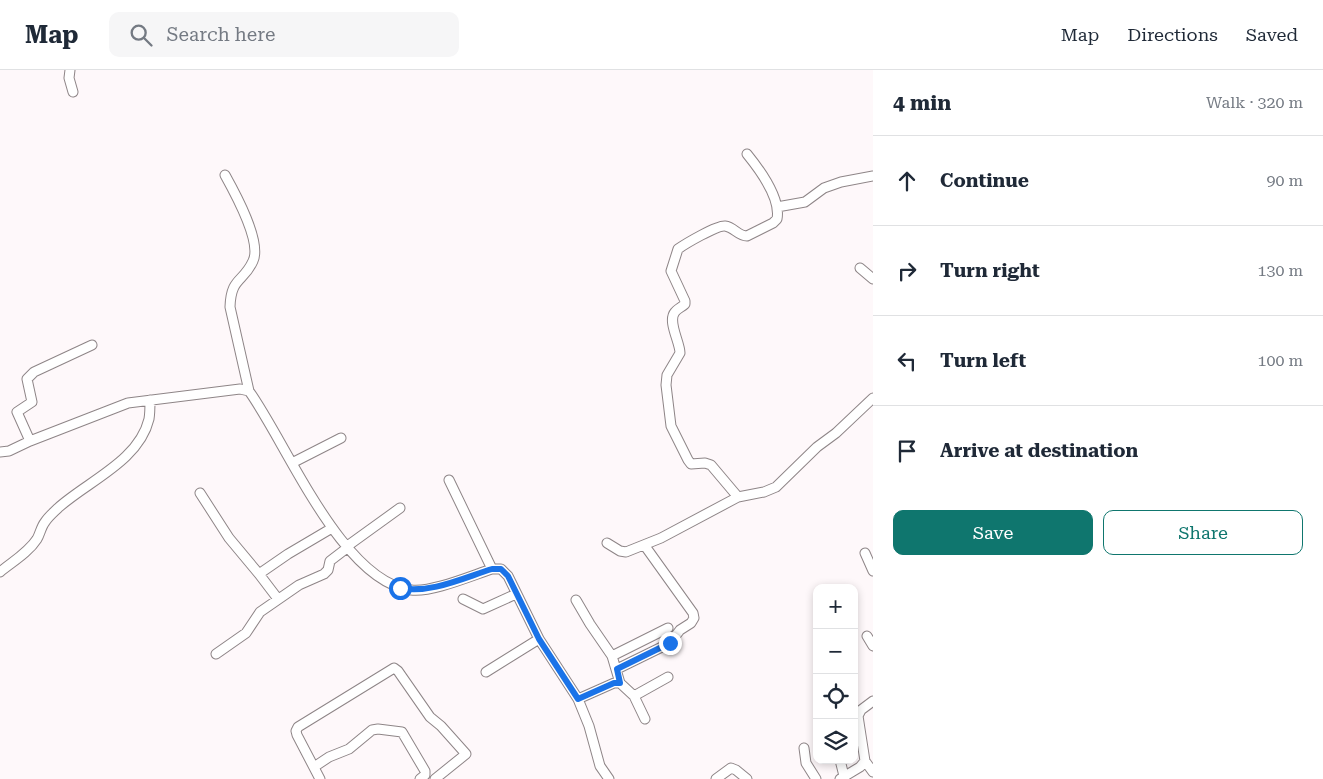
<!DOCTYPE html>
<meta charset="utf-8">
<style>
:root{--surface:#fff;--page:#f6f6f7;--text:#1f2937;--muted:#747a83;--line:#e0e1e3;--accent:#0f766e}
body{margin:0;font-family:"Roboto Serif",serif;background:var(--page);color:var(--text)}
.controls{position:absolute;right:15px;bottom:15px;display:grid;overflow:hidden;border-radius:10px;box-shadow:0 2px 8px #0003}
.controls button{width:45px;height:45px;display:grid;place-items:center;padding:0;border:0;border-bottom:1px solid var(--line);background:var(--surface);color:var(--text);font:25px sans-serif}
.stop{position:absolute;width:15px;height:15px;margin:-11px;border:4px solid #1a73e8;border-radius:50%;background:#fff}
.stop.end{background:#1a73e8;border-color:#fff;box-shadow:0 1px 5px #0008}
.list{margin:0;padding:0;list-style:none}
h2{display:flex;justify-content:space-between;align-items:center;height:65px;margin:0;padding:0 20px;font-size:21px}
h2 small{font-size:16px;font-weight:400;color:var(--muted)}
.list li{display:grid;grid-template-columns:32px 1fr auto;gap:15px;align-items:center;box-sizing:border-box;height:90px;padding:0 20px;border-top:1px solid var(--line)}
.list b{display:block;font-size:19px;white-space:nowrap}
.list em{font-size:16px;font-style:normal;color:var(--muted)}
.actions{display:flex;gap:10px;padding:15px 20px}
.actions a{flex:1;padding:11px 0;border:1px solid var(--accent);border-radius:10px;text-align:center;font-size:18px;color:var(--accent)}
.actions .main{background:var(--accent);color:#fff}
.icon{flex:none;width:28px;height:28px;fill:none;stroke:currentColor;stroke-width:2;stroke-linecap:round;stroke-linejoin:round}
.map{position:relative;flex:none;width:873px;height:709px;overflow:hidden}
header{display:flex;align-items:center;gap:30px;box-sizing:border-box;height:70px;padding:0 25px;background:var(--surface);border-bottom:1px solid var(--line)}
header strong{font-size:24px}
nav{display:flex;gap:28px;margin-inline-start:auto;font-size:18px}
.search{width:350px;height:45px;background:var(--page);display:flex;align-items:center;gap:12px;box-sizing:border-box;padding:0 18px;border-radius:10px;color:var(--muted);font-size:19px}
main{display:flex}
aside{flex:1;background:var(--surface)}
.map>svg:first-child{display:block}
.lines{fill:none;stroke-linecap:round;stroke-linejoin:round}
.minor-casing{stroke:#8e8587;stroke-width:11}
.minor{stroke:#fff;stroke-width:9}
.route{stroke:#1a73e8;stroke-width:6}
</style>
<header>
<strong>Map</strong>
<div class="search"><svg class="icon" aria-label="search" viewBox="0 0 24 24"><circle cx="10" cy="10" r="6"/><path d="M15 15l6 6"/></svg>Search here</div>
<nav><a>Map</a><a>Directions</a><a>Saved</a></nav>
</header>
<main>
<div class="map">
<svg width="873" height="709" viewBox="0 0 873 709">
<rect width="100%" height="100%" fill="#fef8fa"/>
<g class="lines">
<defs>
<path id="minor" d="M70,0l-1,8 4,14
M225,105c10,18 37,67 28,86 -10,22 -22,16 -23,46l19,84
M777,137l28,-5 19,-14 17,-6 32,-6
M860,198l13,11
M30,371l-13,-29 15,-10 -5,-23 7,-7 58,-27
M0,382l9,-1 21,-10 98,-38 112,-14 9,2c38,53 93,191 162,199 20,3 62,-15 81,-21h9l7,7 31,63 39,60 11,27 11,40 9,13
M292,393l49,-25
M449,410l43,89
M200,423l29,45 30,36 29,-20 44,-26
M738,427l-27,-32 -6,-2 -14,1 -3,-4 -17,-34 -5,-41 1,-10 13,-22c0,-11 -13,-32 -5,-41 2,-3 7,-5 10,-8v-3l-14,-30 7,-22c7,-5 39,-24 47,-23 9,1 13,10 22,10l26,-13 4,-4c4,-21 -17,-49 -30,-65
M607,473l13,8 6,1 35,-14 77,-41 26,-5 12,-5 41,-40 19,-14 37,-35
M346,477l54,-39
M865,483l8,18
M0,502c12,-10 28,-19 37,-33 3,-5 4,-12 8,-17 3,-5 9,-10 13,-14 30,-27 81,-47 91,-89 1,-6 1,-13 1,-19
M259,504l19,25
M463,529l20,10 33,-15
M576,530l14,24 22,32 8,27
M867,566l6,10
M216,584l30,-21 14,-21 39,-27 25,-11 4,-4 2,-9 17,-13
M612,586l56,-28
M617,599l53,-26 10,-13 11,-7 3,-5 -1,-5 -48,-67
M486,602l53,-33
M634,626l11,23
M578,629l36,-16h6l14,13 34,-19
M804,678l2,15 10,16
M840,690l4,16
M865,691l8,11
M314,697l15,-10 20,-8 23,-19 6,-1 24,3 23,39v4l-5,4
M320,709l-23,-44 -1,-4 2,-4 96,-59 4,3 32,46 11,9 25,28 -31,25
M716,709l15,-11 5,2 11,9
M840,709l20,-12 5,-6 -7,-45 3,-6 12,-9"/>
</defs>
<use href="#minor" class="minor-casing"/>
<use href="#minor" class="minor"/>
</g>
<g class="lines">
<path class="route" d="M400,518c30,6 63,-10 92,-19h9l7,7 31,63 39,60 36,-16h6l-3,-14 53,-26"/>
</g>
</svg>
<div class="controls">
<button>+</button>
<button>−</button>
<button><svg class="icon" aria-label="locate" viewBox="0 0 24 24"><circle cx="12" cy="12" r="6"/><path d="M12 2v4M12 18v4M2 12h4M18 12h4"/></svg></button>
<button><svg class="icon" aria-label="layers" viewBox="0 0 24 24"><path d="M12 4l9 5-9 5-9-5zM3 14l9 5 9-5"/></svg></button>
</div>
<div class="stop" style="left:400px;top:518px"></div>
<div class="stop end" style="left:670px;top:573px"></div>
</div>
<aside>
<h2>4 min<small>Walk · 320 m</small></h2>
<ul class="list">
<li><svg class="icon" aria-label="ahead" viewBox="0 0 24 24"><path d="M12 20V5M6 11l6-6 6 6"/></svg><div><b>Continue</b></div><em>90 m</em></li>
<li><svg class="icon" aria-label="right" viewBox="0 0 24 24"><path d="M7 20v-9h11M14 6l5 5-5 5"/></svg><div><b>Turn right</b></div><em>130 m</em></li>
<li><svg class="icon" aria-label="left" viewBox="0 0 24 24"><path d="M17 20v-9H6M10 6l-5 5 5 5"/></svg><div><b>Turn left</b></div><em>100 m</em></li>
<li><svg class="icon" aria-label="arrive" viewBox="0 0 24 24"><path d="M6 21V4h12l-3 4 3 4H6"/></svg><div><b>Arrive at destination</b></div></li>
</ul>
<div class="actions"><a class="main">Save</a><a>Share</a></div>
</aside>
</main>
